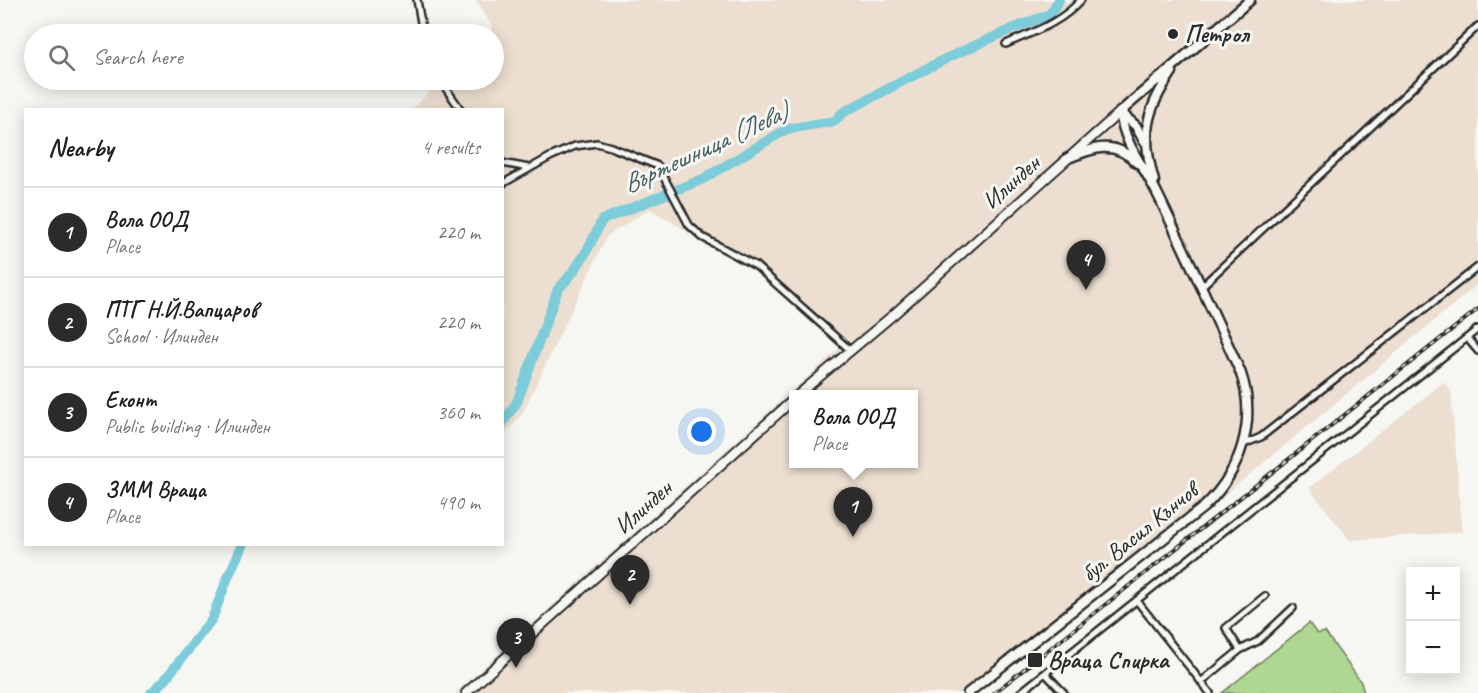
<!DOCTYPE html>
<meta charset="utf-8">
<style>
:root{--surface:#fff;--page:#f2f2f2;--text:#202124;--muted:#757577;--line:#e0e0e0;--accent:#2b2b2b}
body{margin:0;font-family:Caveat,sans-serif;background:var(--page);color:var(--text)}
.controls{position:absolute;right:18px;bottom:18px;display:grid;overflow:hidden;border-radius:0px;box-shadow:0 3px 15px #0003}
.controls button{width:54px;height:54px;display:grid;place-items:center;padding:0;border:0;border-bottom:2px solid var(--line);background:var(--surface);color:var(--text);font:30px sans-serif}
.you{position:absolute;left:702px;top:432px;width:21px;height:21px;margin:-15px;border:4px solid #fff;border-radius:50%;background:#1a73e8;box-shadow:0 0 0 9px #1a73e833}
.badge{display:grid;place-items:center;width:39px;height:39px;border-radius:50%;background:var(--accent);color:#fff;font-size:20px;font-weight:700}
.pin{position:absolute;translate:-50% -50px;filter:drop-shadow(0 2px 3px #0008)}
.pin::after{content:'';position:absolute;top:32px;width:21px;height:18px;background:inherit;clip-path:polygon(0 0,100% 0,50% 100%)}
.popup{position:absolute;left:789px;top:390px;width:129px;height:78px;box-sizing:border-box;display:grid;place-content:center;border-radius:0px;background:var(--surface);filter:drop-shadow(0 2px 4px #0005);font-size:20px;white-space:nowrap;color:var(--muted)}
.popup b{font-size:22px;color:var(--text)}
.popup::after{content:'';position:absolute;left:50%;top:100%;margin-left:-12px;border:12px solid transparent;border-top-color:var(--surface)}
.list{margin:0;padding:0;list-style:none}
h2{display:flex;justify-content:space-between;align-items:center;height:78px;margin:0;padding:0 24px;font-size:26px}
h2 small{font-size:20px;font-weight:400;color:var(--muted)}
.list li{display:grid;grid-template-columns:39px 1fr auto;gap:18px;align-items:center;box-sizing:border-box;height:90px;padding:0 24px;border-top:2px solid var(--line)}
.list b{display:block;font-size:22px;white-space:nowrap}
.list p{margin:0;font-size:20px;white-space:nowrap;color:var(--muted)}
.list em{font-size:20px;font-style:normal;color:var(--muted)}
.icon{flex:none;width:33px;height:33px;fill:none;stroke:currentColor;stroke-width:2;stroke-linecap:round;stroke-linejoin:round}
.map{position:relative;flex:none;width:1478px;height:693px;overflow:hidden}
.search{position:absolute;background:var(--surface);box-shadow:0 3px 15px #0003;left:24px;top:24px;width:480px;height:66px;display:flex;align-items:center;gap:15px;box-sizing:border-box;padding:0 21px;border-radius:33px;color:var(--muted);font-size:22px}
.panel{position:absolute;background:var(--surface);box-shadow:0 3px 15px #0003;left:24px;top:108px;width:480px;height:438px;border-radius:0px}
.map>svg:first-child{display:block}
.built{fill:#ecdfd1;fill-rule:evenodd}
.green{fill:#afd693;stroke:#6d805f;stroke-width:1.5}
.lines{fill:none;stroke-linecap:round;stroke-linejoin:round}
.river{stroke:#7dccd9;stroke-width:10}
.street-casing{stroke:#2b2b2b;stroke-width:10}
.secondary-casing{stroke:#2b2b2b;stroke-width:12}
.primary-casing{stroke:#2b2b2b;stroke-width:13}
.street{stroke:#f6f6f2;stroke-width:5}
.secondary{stroke:#f6f6f2;stroke-width:8}
.primary{stroke:#f6f6f2;stroke-width:8}
.rail-casing{stroke:#2b2b2b;stroke-width:4}
.rail{stroke:#f6f6f2;stroke-width:1.5;stroke-dasharray:4.5;stroke-linecap:butt}
.poi-dot{fill:#2b2b2b;stroke:#f6f6f2;stroke-width:2}
.labels{text-anchor:middle;dominant-baseline:central;stroke-width:6;stroke-linejoin:round;paint-order:stroke}
.poi-label{font-size:24px;font-weight:bold;fill:#2b2b2b;stroke:#f6f6f2;text-anchor:start}
.street-label{font-size:24px;fill:#2b2b2b;stroke:#f6f6f2}
.water-label{font-size:26px;font-style:italic;fill:#445b5f;stroke:#f6f6f2}
</style>
<div class="map">
<svg width="1478" height="693" viewBox="0 0 1478 693">
<rect width="100%" height="100%" fill="#f6f6f2"/>
<filter id="ink" filterUnits="userSpaceOnUse"><feTurbulence type="fractalNoise" baseFrequency=".0167" numOctaves="2"/><feDisplacementMap in="SourceGraphic" scale="12" xChannelSelector="R" yChannelSelector="G"/><feConvolveMatrix kernelMatrix="1 2 1 2 8 2 1 2 1" color-interpolation-filters="sRGB"/></filter>
<g filter="url(#ink)">
<path class="built" d="M476,0h585l8,2 2,-2h407v284l-248,207 -251,202h-524l386,-346 -85,-74 -106,-64 -43,27 -85,178 -19,23 -1,-327h-91l30,-30h53v-46h-7l6,-6zM793,394h120v70h-120z
M1444,382l7,9 11,141 -112,8 -41,-52z"/>
<path class="green" d="M1309,623l8,11 8,-2 36,50 3,11h-142z"/>
<g class="lines">
<path class="river" d="M502,424l15,-22 41,-113c20,-19 32,-43 44,-69l101,-41 84,-50 48,-8 7,-8 105,-55 65,-29 38,-15 9,-14
M151,693l13,-12 48,-62 16,-42 15,-33"/>
<defs>
<path id="street" d="M417,0l6,34
M1006,44c27,-12 55,-21 75,-44
M440,80l21,30
M502,163l27,5
M502,184l48,-27 25,-11 22,-3 14,4 47,19 31,59 13,12 54,29 94,84
M1201,287l277,-261
M1467,338l11,13
M1244,444l17,-7 217,-170
M1137,601l73,92
M1240,650l-14,-22 39,-32
M1045,673l19,20
M1201,682l39,-32 18,-9 35,-33
M1020,693l458,-364"/>
<path id="secondary" d="M799,394l94,-79 227,-203
M466,693l327,-293"/>
<path id="primary" d="M1120,112l130,-112
M1120,112l16,14 8,15
M1066,159c27,-11 48,-20 71,4
M1154,181c-13,-46 -9,-70 18,-109
M968,693l237,-187c36,-35 53,-86 35,-135 -27,-59 -54,-118 -82,-176 -15,-31 -33,-48 -38,-83"/>
</defs>
<use href="#street" class="street-casing"/>
<use href="#secondary" class="secondary-casing"/>
<use href="#primary" class="primary-casing"/>
<use href="#street" class="street"/>
<use href="#secondary" class="secondary"/>
<use href="#primary" class="primary"/>
<defs>
<path id="rail" d="M994,693l484,-384"/>
</defs>
<use href="#rail" class="rail-casing"/>
<use href="#rail" class="rail"/>
</g>
</g>
<g class="poi-dot">
<circle cx="1173" cy="34" r="6"/>
<rect x="1027" y="652" width="16" height="16" rx="3"/>
</g>
<g class="labels">
<g class="poi-label">
<text x="1185" y="34">Петрол</text>
<text x="1048" y="660">Враца Спирка</text>
</g>
<g class="street-label">
<text transform="translate(1011 182) rotate(-42)">Илинден</text>
<text transform="translate(643 507) rotate(-42)">Илинден</text>
<text transform="translate(1139 532) rotate(-39)">бул. Васил Кънчов</text>
</g>
<g class="water-label">
<text transform="translate(705 148) rotate(-25)">Въртешница (Лева)</text>
</g>
</g>
</svg>
<div class="controls">
<button>+</button>
<button>−</button>
</div>
<div class="you"></div>
<div class="pin badge" style="left:853px;top:537px">1</div>
<div class="popup"><b>Вола ООД</b>Place</div>
<div class="pin badge" style="left:630px;top:605px">2</div>
<div class="pin badge" style="left:516px;top:668px">3</div>
<div class="pin badge" style="left:1086px;top:290px">4</div>
<div class="search"><svg class="icon" aria-label="search" viewBox="0 0 24 24"><circle cx="10" cy="10" r="6"/><path d="M15 15l6 6"/></svg>Search here</div>
<section class="panel">
<h2>Nearby<small>4 results</small></h2>
<ul class="list">
<li><span class="badge">1</span><div><b>Вола ООД</b><p>Place</p></div><em>220 m</em></li>
<li><span class="badge">2</span><div><b>ПТГ Н.Й.Вапцаров</b><p>School · Илинден</p></div><em>220 m</em></li>
<li><span class="badge">3</span><div><b>Еконт</b><p>Public building · Илинден</p></div><em>360 m</em></li>
<li><span class="badge">4</span><div><b>ЗММ Враца</b><p>Place</p></div><em>490 m</em></li>
</ul>
</section>
</div>
